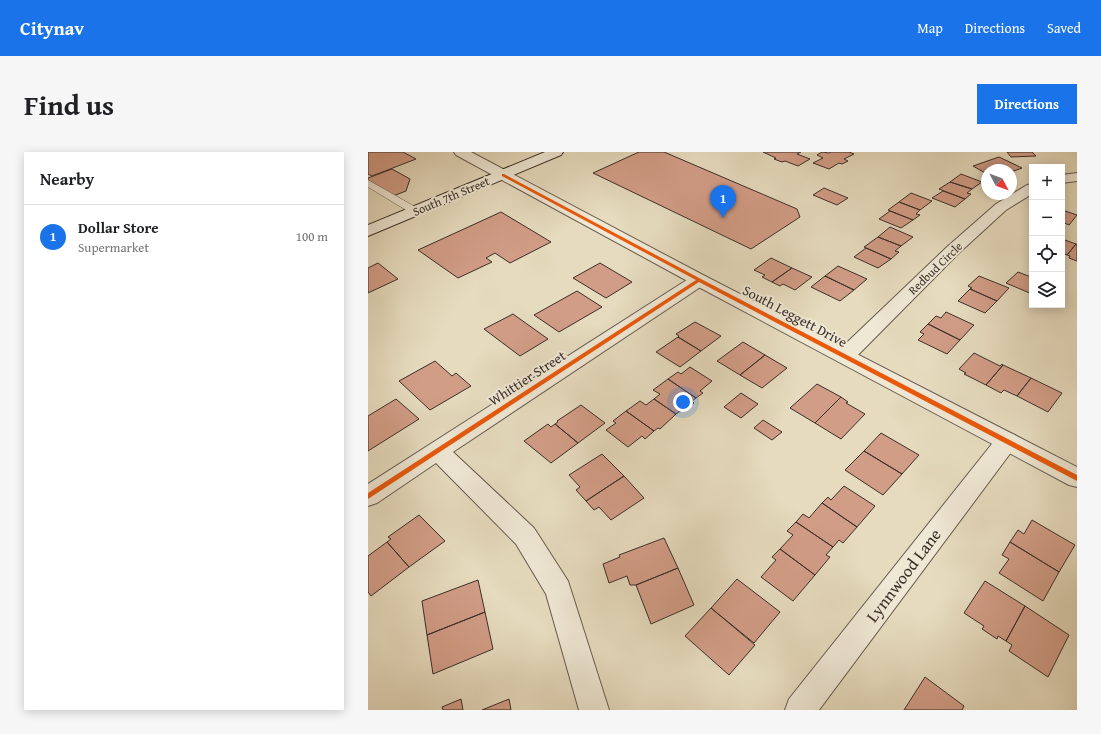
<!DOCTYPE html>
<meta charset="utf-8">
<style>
:root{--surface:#fff;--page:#f6f6f6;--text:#202124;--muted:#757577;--line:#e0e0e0;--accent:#1a73e8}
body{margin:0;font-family:"Gentium Book Plus",serif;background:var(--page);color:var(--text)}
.controls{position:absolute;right:12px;top:12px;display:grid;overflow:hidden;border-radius:0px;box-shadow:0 2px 10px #0003}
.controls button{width:36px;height:36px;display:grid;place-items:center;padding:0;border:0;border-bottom:1px solid var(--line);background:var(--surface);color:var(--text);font:20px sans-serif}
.compass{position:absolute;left:613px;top:12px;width:36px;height:36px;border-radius:50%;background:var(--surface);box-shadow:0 2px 10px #0003;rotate:131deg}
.you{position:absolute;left:315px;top:250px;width:14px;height:14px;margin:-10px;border:3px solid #fff;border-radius:50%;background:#1a73e8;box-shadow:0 0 0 6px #1a73e833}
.badge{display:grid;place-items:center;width:26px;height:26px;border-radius:50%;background:var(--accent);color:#fff;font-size:13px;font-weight:700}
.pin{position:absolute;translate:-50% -33px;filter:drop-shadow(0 1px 2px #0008)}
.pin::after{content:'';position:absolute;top:21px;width:14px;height:12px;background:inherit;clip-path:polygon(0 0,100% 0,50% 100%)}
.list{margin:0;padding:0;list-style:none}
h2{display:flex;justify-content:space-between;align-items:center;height:52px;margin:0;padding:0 16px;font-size:17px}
h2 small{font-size:13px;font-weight:400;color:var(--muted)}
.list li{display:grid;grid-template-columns:26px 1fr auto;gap:12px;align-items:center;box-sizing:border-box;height:64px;padding:0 16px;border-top:1px solid var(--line)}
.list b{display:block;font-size:15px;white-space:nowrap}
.list p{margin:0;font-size:13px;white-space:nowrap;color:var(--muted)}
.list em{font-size:13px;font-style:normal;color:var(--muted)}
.icon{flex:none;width:22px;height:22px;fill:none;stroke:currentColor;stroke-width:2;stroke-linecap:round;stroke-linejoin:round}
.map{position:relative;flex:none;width:709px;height:558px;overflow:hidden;border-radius:0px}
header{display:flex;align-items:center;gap:24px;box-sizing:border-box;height:56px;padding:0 20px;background:var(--accent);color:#fff}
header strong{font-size:19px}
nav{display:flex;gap:22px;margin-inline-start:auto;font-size:14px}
.intro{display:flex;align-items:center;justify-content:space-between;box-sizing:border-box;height:96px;padding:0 24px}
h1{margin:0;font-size:28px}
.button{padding:10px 18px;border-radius:0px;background:var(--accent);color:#fff;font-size:14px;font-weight:700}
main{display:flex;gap:24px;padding:0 24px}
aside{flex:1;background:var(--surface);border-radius:0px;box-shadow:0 2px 10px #0003}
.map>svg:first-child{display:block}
.building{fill:#d29d87;stroke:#3b2f29}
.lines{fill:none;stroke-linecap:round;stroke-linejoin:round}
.service-casing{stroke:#665a4e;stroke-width:1}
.minor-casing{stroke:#665a4e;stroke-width:2}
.tertiary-casing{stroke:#665a4e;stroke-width:2}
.secondary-casing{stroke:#3b2f29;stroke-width:2}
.service{fill:#efe8d5;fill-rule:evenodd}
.minor{fill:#efe8d5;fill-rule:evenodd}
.tertiary{fill:#efe8d5;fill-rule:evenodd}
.secondary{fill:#efe8d5;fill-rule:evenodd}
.cycleway-casing{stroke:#efe8d5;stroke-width:2}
.cycleway{fill:#e8590c;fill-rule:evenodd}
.labels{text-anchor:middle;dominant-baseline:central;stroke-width:4;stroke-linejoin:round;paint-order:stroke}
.far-street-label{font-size:12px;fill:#3b2f29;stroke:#efe8d5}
.street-label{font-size:14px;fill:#3b2f29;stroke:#efe8d5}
.near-street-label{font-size:17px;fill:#3b2f29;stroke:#efe8d5}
</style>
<header>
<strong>Citynav</strong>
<nav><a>Map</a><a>Directions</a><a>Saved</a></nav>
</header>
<div class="intro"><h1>Find us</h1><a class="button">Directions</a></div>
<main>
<aside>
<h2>Nearby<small></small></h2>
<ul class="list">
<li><span class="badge">1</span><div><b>Dollar Store</b><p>Supermarket</p></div><em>100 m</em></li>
</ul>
</aside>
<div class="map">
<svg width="709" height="558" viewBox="0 0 709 558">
<rect width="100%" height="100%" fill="#e6dbbe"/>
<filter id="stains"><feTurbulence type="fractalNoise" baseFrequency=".005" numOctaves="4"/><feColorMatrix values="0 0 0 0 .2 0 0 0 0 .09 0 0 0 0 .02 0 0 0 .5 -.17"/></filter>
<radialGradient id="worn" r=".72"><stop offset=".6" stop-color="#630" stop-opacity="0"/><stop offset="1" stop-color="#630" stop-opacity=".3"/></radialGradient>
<path class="building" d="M0,0h35l13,7 -44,17 -4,-2z
M271,0h25l133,57 3,8 -49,32 -158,-76z
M395,0h38l-4,2 13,5 -12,7 -13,-5 -3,1 -8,-3 2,-1z
M454,0l7,1 2,-1h18l5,2 -10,5 4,2 -6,3 -3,-1 -10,6 -16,-6 10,-5 -6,-3z
M639,0h25l4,4 -25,1z
M631,5l23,11 -11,4v-2h-24v4l-14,-8z
M24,17l18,10 -4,12 -13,5 -25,-16v-2z
M593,22l21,8 -10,7 -22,-7z
M582,30l22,7 -5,4 4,1 -6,5 -26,-10z
M456,36l24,10 -11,7 -24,-10z
M575,39l22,8 -10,8 -23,-9z
M543,41l21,8 -12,9 -21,-8z
M531,50l21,8 -4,4 4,1 -7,5 -25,-10z
M694,58l15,5 -8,10 -7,-3z
M522,59l23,9 -12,8 -22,-9z
M133,60l50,30 -41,21 -15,-10 -9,5 6,4 -34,16 -40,-28z
M522,75l23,10 -12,9 -23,-9z
M510,85l23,9 -6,5 4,1 -8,7 -27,-12z
M694,87l14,5 -9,11 -5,-2z
M708,92h1v17l-8,-3 1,-2 -3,-1z
M498,96l25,11 -13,9 -24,-11z
M403,106l21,10 -20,14 -10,-5 3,-2 -11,-5z
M10,111l20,16 -30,14v-25z
M232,111l32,19 -26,16 -33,-20z
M470,114l29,13 -13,11 -29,-14z
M424,116l20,9 -17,13 -12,-6 -3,2 -8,-4z
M650,120l13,5 1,-2v19l-26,-11z
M457,124l29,14 -14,11 -29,-14z
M611,124l30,12 -12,13 -27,-12 2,-1 -4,-2z
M602,137l27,12 -12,12 -27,-12z
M209,139l25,16 -43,25 -25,-17z
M578,160l28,13 -14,15 -32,-16 8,-8 5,2z
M145,162l35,25 -28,17 -36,-27z
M327,170l26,14 -20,15 -23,-14 1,-1 -3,-2z
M560,172l32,16 -13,14 -29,-14 6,-6 -4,-2z
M310,185l23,14 -21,16 -24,-15z
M375,190l22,13 -25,20 -23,-14z
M606,201l26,13 2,-2 1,1 -17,20 -22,-11 2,-1 -7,-4z
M397,203l22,13 -25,20 -22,-13z
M67,209l17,15 4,-3 15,13 -41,24 -31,-29z
M635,213l28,13 -14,18 -13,-6 -3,3 -15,-8z
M322,215l22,14 -12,10 3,2 -7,5 -28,-19 10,-7 3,2z
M663,226l31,15 -14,19 -31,-16z
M300,227l28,19 -4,3 2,2 -5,4 -2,-1 -11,8 -22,-15 6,-5 -7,-4z
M449,232l24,13 -26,26 -25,-15z
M373,241l17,11 -17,14 -17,-11z
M473,245l7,5 -2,1 19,11 -24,25 -26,-16z
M28,247l23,20 -51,32v-35z
M286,247l22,15 -16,15 -2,-1 -4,3 -28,-20 14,-10 6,4z
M213,253l24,18 -27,20 -23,-19 3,-2 -1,-1z
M258,259l28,20 -9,8 -3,-3 -14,11 -22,-17 10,-7 -3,-2z
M395,268l19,12 -10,8 -18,-12z
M180,272l3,3 4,-3 23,19 -27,20 -27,-22z
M513,281l38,22 -17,19 -38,-23z
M496,299l38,23 -19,21 -38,-25z
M234,302l22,22 -38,25 -10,-11 4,-3 -11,-12z
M256,324l20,22 -33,22 -12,-13 -5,3 -8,-9z
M476,334l31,20 -18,21 -35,-24 6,-6 3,3z
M454,351l35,24 -14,16 -4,-3 -6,7 -37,-25 7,-8 6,4z
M51,363l26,26 -36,26 -22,-25 4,-3 -3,-2z
M664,368l43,25 -16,27 -49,-30 8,-12 6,4z
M428,370l37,25 -7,8 4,2 -15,18 -35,-26 13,-14 -6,-4z
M296,386l14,30 -42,17h-6l-3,-9 -18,7 -6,-19 17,-7 -1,-2z
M19,390l22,25 -38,29 -3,-4v-36z
M642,390l49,30 -16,29 -44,-28 10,-14 -7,-4z
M412,397l35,26 -22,26 -32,-24 15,-17 -4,-3z
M310,416l16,37 -43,19 -15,-39z
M369,427l43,33 -26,31 -43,-35z
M110,428l7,32 -58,23 -5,-34z
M617,429l40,25 -19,35 -8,-5 -1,3 -15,-10 2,-3 -20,-13z
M657,454l44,29 -21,42 -39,-26 3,-6 -6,-4z
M343,456l44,37 -26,30 -44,-39z
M117,460l8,37 -60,25 -6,-39z
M557,525l39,29 -2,4h-58z
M93,547l2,11h-20l-1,-3z
M141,547l2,11h-29z"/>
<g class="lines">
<defs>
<path id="service" d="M0,28l51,29 1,2 -5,3 -4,-1 -43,-26z"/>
<path id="minor" d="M709,21v8l-15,2v-8z
M664,32v10l-26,16 -47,43 -107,108 -7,2 -7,-2 -3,-5 3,-5 109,-104 49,-43 31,-19z
M331,123l6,1 3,4 -3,4 -252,168 81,76 34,53 41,129h-30l-33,-116 -30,-50 -80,-81 -59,40 -9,3v-22l325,-208z
M639,280l8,3 3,6 -3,6 -196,263h-34l4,-11 210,-264z"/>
<path id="tertiary" d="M86,0h17l234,124 372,191v20l-8,-2 -376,-201 -237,-129z"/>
<path id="secondary" d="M177,0h18l-2,3 -193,81v-11z"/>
</defs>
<use href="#service" class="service-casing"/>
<use href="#minor" class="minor-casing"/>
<use href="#tertiary" class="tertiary-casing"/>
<use href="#secondary" class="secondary-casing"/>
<use href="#service" class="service"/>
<use href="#minor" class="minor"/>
<use href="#tertiary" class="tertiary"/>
<use href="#secondary" class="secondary"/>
<defs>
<path id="cycleway" d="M134,22h2l197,105 376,196v6l-378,-199 -331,217v-6l328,-213 -194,-104z"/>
</defs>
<use href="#cycleway" class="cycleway-casing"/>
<use href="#cycleway" class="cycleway"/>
</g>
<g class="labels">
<g class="far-street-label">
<text transform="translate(83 44) rotate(-23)">South 7th Street</text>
<text transform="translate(567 116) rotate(-44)">Redbud Circle</text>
</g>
<g class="street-label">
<text transform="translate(427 164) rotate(28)">South Leggett Drive</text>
<text transform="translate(159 226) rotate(-33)">Whittier Street</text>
</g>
<g class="near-street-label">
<text transform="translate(535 423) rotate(-53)">Lynnwood Lane</text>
</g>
</g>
<rect width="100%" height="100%" filter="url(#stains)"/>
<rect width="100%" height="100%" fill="url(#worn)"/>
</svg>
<div class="controls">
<button>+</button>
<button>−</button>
<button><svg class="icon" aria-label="locate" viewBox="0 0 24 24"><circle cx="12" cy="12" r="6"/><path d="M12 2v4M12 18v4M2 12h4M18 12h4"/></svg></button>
<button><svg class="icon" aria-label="layers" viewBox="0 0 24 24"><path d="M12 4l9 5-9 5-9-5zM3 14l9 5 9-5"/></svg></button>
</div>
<svg class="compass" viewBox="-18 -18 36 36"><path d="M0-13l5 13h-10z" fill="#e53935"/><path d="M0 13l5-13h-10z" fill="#757577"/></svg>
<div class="you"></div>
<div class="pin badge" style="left:355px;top:66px">1</div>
</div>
</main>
